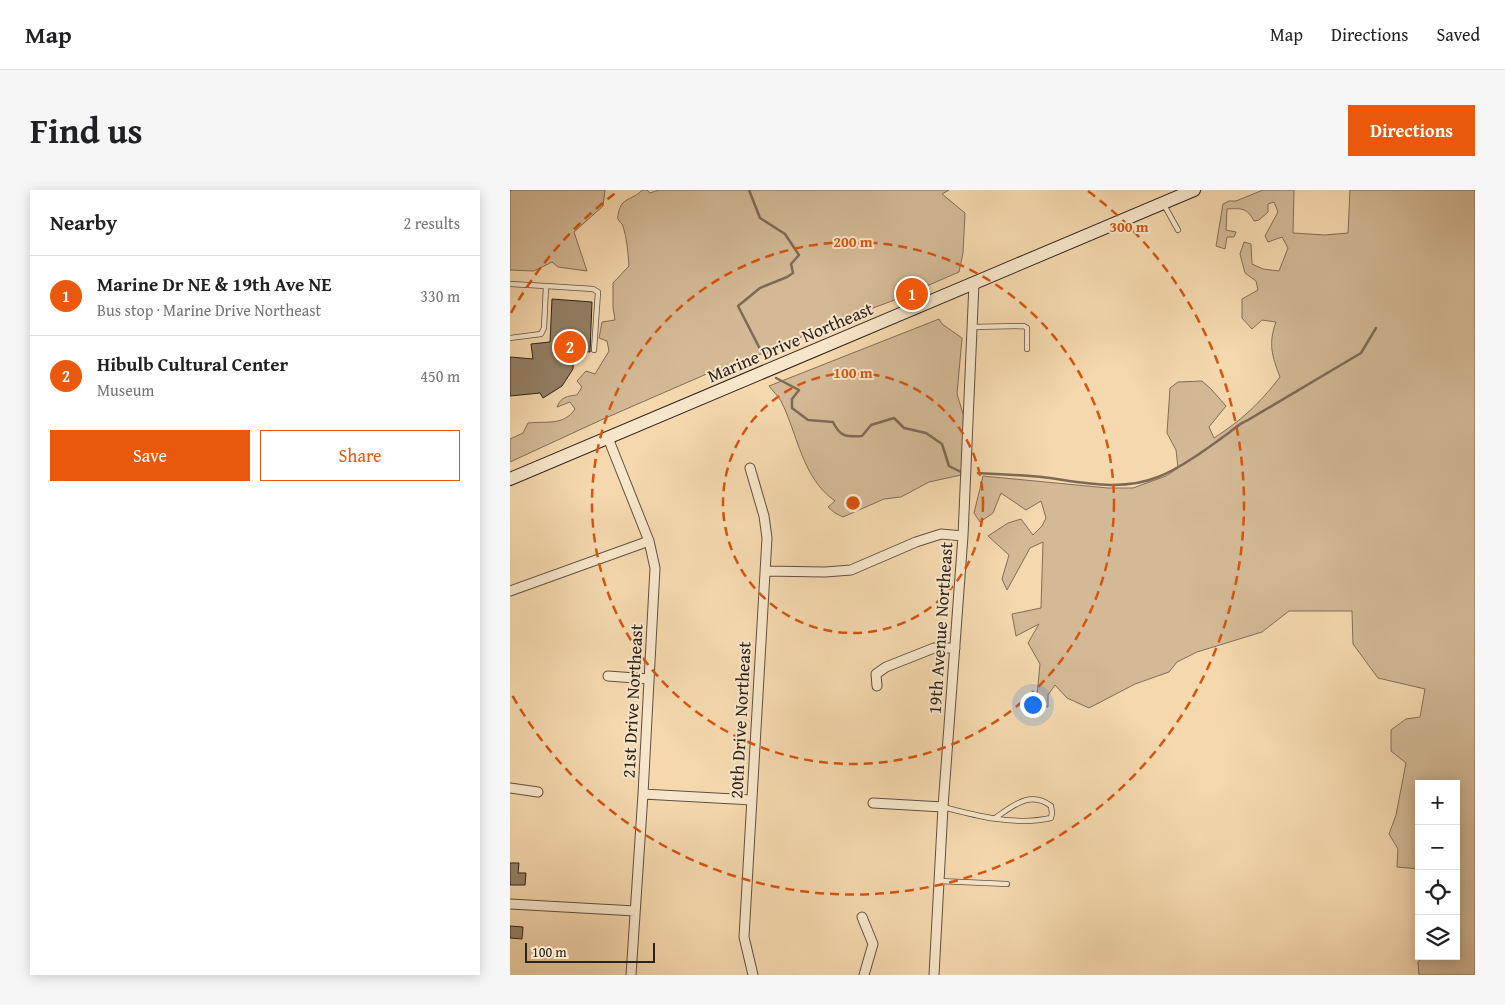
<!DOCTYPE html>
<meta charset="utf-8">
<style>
:root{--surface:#fff;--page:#f6f6f6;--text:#202124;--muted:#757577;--line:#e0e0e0;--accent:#ea580c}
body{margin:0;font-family:"Gentium Book Plus",serif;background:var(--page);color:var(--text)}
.controls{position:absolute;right:15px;bottom:15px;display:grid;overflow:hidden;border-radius:0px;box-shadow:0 2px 12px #0003}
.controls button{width:45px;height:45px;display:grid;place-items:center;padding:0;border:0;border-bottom:1px solid var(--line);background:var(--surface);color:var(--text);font:25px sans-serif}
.scale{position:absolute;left:15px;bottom:12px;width:130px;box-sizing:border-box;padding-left:5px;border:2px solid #2e221c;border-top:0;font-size:14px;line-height:18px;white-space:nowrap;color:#2e221c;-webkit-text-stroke:4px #f8e6ca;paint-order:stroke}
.you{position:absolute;left:522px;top:514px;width:18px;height:18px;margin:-12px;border:4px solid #fff;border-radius:50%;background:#1a73e8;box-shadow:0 0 0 8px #1a73e833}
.badge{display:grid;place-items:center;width:32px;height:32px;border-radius:50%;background:var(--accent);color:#fff;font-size:16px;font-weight:700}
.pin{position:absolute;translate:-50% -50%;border:2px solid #fff;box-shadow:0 1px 5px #0006}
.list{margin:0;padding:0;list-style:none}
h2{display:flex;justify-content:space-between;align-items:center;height:65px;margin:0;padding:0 20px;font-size:21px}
h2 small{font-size:16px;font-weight:400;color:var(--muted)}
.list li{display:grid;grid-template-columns:32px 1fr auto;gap:15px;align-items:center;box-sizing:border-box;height:80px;padding:0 20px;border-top:1px solid var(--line)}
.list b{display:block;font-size:19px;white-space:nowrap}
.list p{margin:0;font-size:16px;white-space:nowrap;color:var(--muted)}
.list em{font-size:16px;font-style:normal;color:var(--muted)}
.actions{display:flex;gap:10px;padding:15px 20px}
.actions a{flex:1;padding:11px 0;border:1px solid var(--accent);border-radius:0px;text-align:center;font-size:18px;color:var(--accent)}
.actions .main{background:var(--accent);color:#fff}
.icon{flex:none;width:28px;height:28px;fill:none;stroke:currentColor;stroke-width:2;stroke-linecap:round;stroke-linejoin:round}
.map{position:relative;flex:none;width:965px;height:785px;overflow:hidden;border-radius:0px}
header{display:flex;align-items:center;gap:30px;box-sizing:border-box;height:70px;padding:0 25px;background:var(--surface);border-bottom:1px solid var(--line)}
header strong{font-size:24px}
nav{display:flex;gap:28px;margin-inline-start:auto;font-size:18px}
.intro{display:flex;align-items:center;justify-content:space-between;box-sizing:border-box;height:120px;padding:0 30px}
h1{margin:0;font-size:35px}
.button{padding:12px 22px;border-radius:0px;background:var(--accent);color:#fff;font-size:18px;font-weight:700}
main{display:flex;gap:30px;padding:0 30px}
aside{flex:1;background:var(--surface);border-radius:0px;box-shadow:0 2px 12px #0003}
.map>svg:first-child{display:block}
.green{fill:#d3b995;stroke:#806e58}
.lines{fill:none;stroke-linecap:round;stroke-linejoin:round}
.stream{stroke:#7d6a56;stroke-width:2.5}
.building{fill:#958168;stroke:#2e221c}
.lane-casing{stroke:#605040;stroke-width:6}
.street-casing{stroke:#605040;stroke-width:11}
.secondary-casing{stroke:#2e221c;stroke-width:14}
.lane{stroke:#f8e6ca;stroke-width:4.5}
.street{stroke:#f8e6ca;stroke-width:9}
.secondary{stroke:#f8e6ca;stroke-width:12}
.ring{fill:none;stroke:#d5540e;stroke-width:2.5;stroke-dasharray:9 6}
.labels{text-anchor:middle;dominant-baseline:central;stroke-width:4;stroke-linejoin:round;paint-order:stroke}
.street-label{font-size:18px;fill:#2e221c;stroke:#f8e6ca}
.centre{fill:#d5540e;stroke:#f8e6ca;stroke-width:2.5}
.ring-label{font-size:15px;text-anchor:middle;font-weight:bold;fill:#d5540e;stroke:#f8e6ca;stroke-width:4;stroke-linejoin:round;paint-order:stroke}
</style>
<header>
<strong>Map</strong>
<nav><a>Map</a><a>Directions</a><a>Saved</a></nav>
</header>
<div class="intro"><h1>Find us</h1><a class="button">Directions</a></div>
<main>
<aside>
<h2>Nearby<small>2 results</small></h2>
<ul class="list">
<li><span class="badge">1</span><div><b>Marine Dr NE &amp; 19th Ave NE</b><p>Bus stop · Marine Drive Northeast</p></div><em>330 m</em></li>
<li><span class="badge">2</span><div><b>Hibulb Cultural Center</b><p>Museum</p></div><em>450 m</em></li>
</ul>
<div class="actions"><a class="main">Save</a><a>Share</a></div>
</aside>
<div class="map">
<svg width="965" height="785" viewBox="0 0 965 785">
<rect width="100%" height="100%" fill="#f5d8ae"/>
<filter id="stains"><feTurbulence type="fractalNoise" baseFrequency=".004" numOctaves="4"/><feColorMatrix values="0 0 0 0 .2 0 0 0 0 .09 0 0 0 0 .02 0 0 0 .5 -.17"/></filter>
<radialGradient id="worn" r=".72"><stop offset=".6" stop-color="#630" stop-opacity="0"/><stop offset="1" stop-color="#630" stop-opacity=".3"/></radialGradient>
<path class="green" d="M0,0h95l-2,16 -29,26 13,39 -29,-4 -6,-5 -18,9 -24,-1z
M132,0h5l3,3 9,-3h290l-7,4 23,19 -2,40 -4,19 -67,29 -68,25 -56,27 -13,2 -37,14 -117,51 -91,42v-23l13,-6 5,-10c18,-2 36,3 47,-14l-5,-7 -13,5c4,-10 10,-11 20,-12l5,-8 -5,-6 9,-10 9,3 14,-23 -2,-10 -8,-3 3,-16 13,-2 -2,-13v-24l16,-17c-1,-13 -2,-28 -6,-40 -1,-3 -4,-4 -5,-7 -1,-4 2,-12 4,-15 6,-7 15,-7 20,-14z
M753,0h31l-1,43 32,2 23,-2 2,-43h125v785h-56l-1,-13 5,-6h33v-172h-37v85l-22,-2 1,-18 -9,-15 7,-19 10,-52 -15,-12v-21l15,-11 14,-2 5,-28 -47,-11 -25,-34 -1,-33h-63l-27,21 -65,20 -20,10 -8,10 -34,12 -46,24 -22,-10 -12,-13 -7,10v12l-12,-1 4,-42 -12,-21 11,-19 -23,12 -4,-22 29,-6 2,-66 -13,6 -23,42 -5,-11 7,-24 -21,-19 20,-13 13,-4 12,16 9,-9 4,-8 -5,-17 -15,9 -25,-17 -8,20 -13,9 -6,-9 9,-37 125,12h25l33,-12 12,-8 -2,-18 -9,-17 3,-45 8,-6 24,-1 9,8 15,17 -17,21 5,11c28,-18 46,-35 66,-61 -8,-21 -12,-33 -4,-55l-14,-2 -10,9 -10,-11v-19l16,-9 -2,-9 -11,-8 -5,-19 4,-12 7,2 1,20 11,5 16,2 9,-23 -6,-11 -14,5 -3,-6 13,-24 -4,-10 -6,2v8l-9,8 -5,1c-7,-13 -12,-13 -27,-12l-1,21 10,2 -2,5h-7l-2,12 -9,-3 7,-42 6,-3h7z
M429,129l3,5 20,14 -5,56 8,26 -4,55 -32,7 -28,15 -17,2 -41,18 -8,-4 -7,-6 7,-6c-33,-23 -37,-66 -54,-100 -3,-5 -8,-10 -12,-15z"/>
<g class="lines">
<path class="stream" d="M239,0l11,28 25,16 14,21 -8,9 2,9 -6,4 -27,11 -22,18 24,47
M266,188l23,12 -7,9v9l16,12 25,2c7,15 13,15 29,14l9,-11 23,-7 10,10 22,5 16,11 7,22 12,6
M468,283c21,1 43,2 64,4 39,5 79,15 116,0 21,-8 47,-27 65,-40 9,-6 15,-13 25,-17l113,-67 15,-25"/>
</g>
<path class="building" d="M42,109l40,3 -2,50 -16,-1 -1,18 -11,17 -19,12 -3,-5 -30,3v-39l23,2 -2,-15 19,-2z
M0,673h9l-1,10h8l-1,12h-15z
M0,736l13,1 -1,12 -12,-1z"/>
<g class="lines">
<defs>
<path id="lane" d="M653,13l15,27
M0,94l36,2 -2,42 -3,6 -31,4
M36,96l47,3 5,3 -4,58
M462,137l52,-1 3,2v21
M433,617c34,9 72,19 108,11l1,-5 -1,-7c-21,-16 -38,0 -56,12
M429,691l68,3"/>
<path id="street" d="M98,248l41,103 6,27 -12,226 -12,181
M240,278l14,48 3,22 -23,399 9,38
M255,381l60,1 26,-2 65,-28 25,-8 22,2
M0,401l139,-50
M98,486l41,3
M367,496l-1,-12 10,-7 48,-19h21
M0,598l28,4
M133,604l109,6
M363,613l70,4
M0,714l125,7
M352,727l11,27 -9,31
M424,785l9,-168 20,-271 11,-253"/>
<path id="secondary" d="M0,289l684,-289"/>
</defs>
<use href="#lane" class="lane-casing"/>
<use href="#street" class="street-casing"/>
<use href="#secondary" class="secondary-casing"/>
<use href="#lane" class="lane"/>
<use href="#street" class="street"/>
<use href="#secondary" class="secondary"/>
</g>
<g class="ring">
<circle cx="343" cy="313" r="130"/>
<circle cx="343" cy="313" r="261"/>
<path d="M1 123A391 391 0 0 1 108 1M578 1A391 391 0 1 1 1 503"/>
</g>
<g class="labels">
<g class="street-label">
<text transform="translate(280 152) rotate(-23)">Marine Drive Northeast</text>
<text transform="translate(430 438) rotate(-86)">19th Avenue Northeast</text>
<text transform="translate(122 511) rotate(-87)">21st Drive Northeast</text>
<text transform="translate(230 530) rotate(-87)">20th Drive Northeast</text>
</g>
</g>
<circle cx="343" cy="313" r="8" class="centre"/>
<g class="ring-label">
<text x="619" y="42">300 m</text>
<text x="343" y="57">200 m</text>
<text x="343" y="188">100 m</text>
</g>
<rect width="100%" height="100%" filter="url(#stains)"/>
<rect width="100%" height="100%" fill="url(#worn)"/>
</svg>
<div class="controls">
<button>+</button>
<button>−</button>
<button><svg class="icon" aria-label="locate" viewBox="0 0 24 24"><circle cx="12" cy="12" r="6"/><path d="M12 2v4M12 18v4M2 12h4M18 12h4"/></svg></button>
<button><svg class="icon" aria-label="layers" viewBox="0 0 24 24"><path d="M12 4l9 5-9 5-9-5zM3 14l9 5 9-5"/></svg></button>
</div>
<div class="scale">100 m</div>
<div class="you"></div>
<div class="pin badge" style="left:402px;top:104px">1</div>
<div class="pin badge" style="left:60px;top:157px">2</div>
</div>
</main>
